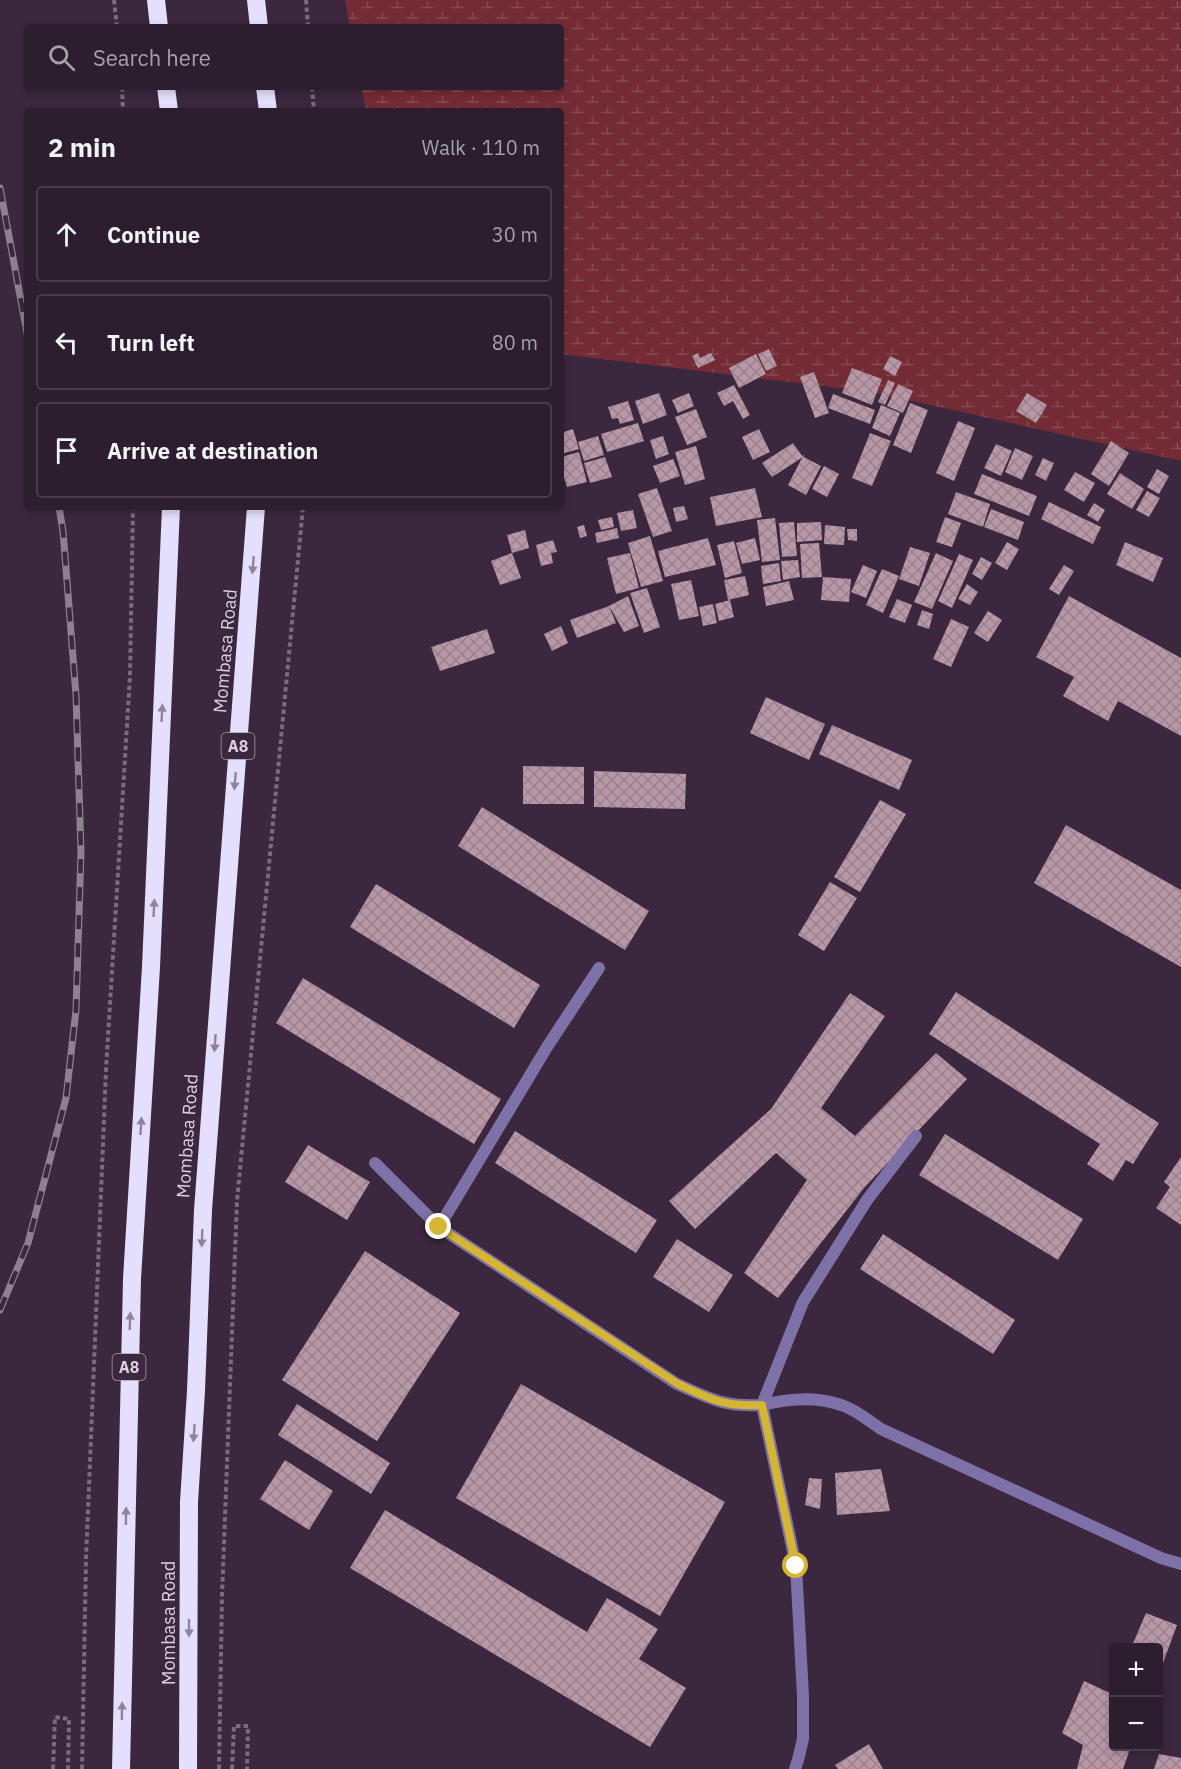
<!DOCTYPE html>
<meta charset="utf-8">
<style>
:root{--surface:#2c1e2e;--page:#382b3a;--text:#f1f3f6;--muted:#a6a2aa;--line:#483c4a}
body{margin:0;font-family:"IBM Plex Sans",sans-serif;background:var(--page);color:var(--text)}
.controls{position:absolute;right:18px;bottom:18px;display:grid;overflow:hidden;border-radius:6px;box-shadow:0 3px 9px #0003}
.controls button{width:54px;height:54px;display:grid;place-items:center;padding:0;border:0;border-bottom:2px solid var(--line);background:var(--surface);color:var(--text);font:30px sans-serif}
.stop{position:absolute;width:18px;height:18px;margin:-14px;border:4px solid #d5b534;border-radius:50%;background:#fff}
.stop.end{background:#d5b534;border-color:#fff;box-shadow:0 2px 6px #0008}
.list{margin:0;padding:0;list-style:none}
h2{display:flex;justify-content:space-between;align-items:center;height:78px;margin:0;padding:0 24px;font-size:26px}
h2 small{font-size:20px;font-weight:400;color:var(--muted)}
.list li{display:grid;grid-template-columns:39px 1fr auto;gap:18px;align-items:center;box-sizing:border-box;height:96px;margin:0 12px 12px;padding:0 12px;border:2px solid var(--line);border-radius:6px}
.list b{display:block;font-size:22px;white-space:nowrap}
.list em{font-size:20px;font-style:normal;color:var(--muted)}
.icon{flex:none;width:33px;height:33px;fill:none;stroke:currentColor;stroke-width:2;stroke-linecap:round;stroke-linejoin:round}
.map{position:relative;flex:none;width:1181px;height:1769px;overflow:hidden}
.search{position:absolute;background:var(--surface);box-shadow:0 3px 9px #0003;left:24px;top:24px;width:540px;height:66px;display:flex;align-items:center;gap:15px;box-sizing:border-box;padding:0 21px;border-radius:6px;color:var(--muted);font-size:22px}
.panel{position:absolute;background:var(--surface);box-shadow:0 3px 9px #0003;left:24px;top:108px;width:540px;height:402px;border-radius:6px}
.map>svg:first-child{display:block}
.wetland{fill:url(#wetland-marsh)}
.building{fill:url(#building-cross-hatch)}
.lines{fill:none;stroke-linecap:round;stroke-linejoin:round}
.path{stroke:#7b6b7d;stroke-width:4;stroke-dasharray:4.5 3;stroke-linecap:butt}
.street{stroke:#7e71a8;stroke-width:12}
.highway{stroke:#e4dffb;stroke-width:18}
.rail-casing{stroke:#8e7f91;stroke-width:7}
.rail{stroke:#3b283e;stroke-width:4.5;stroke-dasharray:14;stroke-linecap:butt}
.oneway{fill:#90849c}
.route{stroke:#d5b534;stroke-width:8}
.labels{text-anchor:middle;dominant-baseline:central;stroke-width:6;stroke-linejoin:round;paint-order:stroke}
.shield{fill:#3b283e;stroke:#ac9eae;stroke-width:1.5}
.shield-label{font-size:16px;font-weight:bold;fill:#dcd0de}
.street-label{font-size:18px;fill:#dcd0de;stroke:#3b283e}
</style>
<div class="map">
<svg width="1181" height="1769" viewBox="0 0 1181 1769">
<defs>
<pattern id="wetland-marsh" width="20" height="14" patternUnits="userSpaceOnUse" patternTransform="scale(1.5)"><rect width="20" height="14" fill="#732c36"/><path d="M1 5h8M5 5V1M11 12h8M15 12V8" fill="none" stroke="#864a53"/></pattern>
<pattern id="building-cross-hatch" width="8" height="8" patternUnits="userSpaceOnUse" patternTransform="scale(1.5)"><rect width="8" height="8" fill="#b897a7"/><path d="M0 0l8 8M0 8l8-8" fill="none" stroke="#9a818e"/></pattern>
</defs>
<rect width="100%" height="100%" fill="#3b283e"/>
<path class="wetland" d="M345,0h836v461l-309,-69 -311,-38v-243h-195l-5,-24h200v-60h-211z"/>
<path class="building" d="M769,349l8,17 -11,5 -8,-17z
M698,353l2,5 11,-5 4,7 -17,8 -6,-12z
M756,354l10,20 -27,14 -10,-20z
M890,356l12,6 -7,14 -12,-7z
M852,368l30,11 -10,26 -30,-12z
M814,372l15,41 -14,5 -15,-41z
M888,380l7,3 -10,22 -7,-3z
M898,384l15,7 -10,22 -16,-7z
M734,385l16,30 -7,4 -10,-18 -9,5 -7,-13z
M659,393l8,22 -24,9 -8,-23z
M689,393l5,13 -16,7 -6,-13z
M1027,393l20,12 -11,18 -20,-12z
M833,394l42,16 -5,14 -42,-16z
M628,401l6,19 -14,4 -2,-6 -6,1 -4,-12z
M910,403l18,7 -17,43 -18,-8z
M881,405l19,8 -10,23 -18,-8z
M696,409l11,28 -20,8 -12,-28z
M958,421l17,7 -21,53 -18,-8z
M638,423l6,18 -37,11 -6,-18z
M573,429l6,20 -18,5v-21z
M759,429l11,23 -17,8 -11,-23z
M870,433l21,8 -19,45 -20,-8z
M598,436l6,19 -20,6 -6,-19z
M663,436l6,18 -13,5 -6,-19z
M1111,441l18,12 -20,33 -18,-12z
M793,443l10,14 -31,20 -10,-14z
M996,444l16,7 -11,25 -17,-8z
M696,446l9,33 -20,6 -10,-33z
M1015,448l18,8 -11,24 -17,-8z
M579,452l8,30 -20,5 -6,-19v-11z
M804,454v3l17,9 -15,29 -18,-10z
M605,457l7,20 -22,6 -6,-20z
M1043,458l11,5 -8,18 -11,-6z
M673,459l7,17 -20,7 -7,-17z
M824,466l15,8 -12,23 -15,-8z
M1157,469l12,7 -10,18 -12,-7z
M1075,472l20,11 -11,19 -20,-12z
M1120,473l24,16 -12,20 -25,-15z
M982,474l55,22 -8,20 -55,-22z
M657,488l15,43 -19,6 -15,-43z
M755,488l7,29 -46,9 -6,-29z
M1147,491l13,7 -11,19 -13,-7z
M956,492l34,12 -7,23 -35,-13z
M1049,502l52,25 -8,17 -52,-25z
M1094,503l11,7 -7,12 -11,-7z
M684,506l4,13 -12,3 -3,-14z
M991,509l33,13 -6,18 -34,-13z
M633,510l4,18 -16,3 -4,-18z
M612,517l2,10 -13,3 -3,-10z
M945,517l16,6 -9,24 -16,-5z
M775,518l5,42 -18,2 -5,-42z
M794,522l3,34 -15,1 -3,-34z
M821,522l1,18 -25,2v-19z
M584,525l3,11 -7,2 -3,-11z
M825,525l20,2 -1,18 -20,-1z
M617,528l2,10 -22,5 -2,-10z
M847,529h10v12l-9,-1z
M525,530l4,18 -17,5 -5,-18z
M650,536l13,45 -22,6 -13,-44z
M708,538l8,27 -51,12 -7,-26z
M755,538l5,22 -18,4 -6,-21z
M553,540l4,12 -6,1 2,10 -12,3 -5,-21z
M734,541l8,32 -17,5 -8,-33z
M1007,542l12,7 -12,21 -12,-7z
M1125,542l38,16 -10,24 -37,-17z
M819,543l3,34 -20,1 -2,-34z
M910,547l20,6 -11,33 -20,-7z
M512,553l9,25 -21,7 -9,-24z
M630,553l9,35 -23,6 -9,-36z
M936,553l17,8 -21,48 -18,-7z
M959,554l14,6 -21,48 -14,-7z
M981,557l11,6 -10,17 -10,-6z
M798,560l2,17 -17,3 -2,-19z
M779,563l2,18 -18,3 -2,-18z
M863,565l14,6 -11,27 -15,-6z
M1064,565l10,6 -15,24 -10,-6z
M882,569l17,7 -16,37 -17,-8z
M745,576l4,19 -21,5 -4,-20z
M823,577l28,2 -2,23 -28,-2z
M691,580l8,36 -20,4 -8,-36z
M789,581l5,19 -28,6 -3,-19z
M967,584l11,8 -8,13 -12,-6z
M647,588l13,39 -16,6 -14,-40z
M628,596l11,30 -15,6 -15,-26z
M1069,596l112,62v78l-63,-35 -10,20 -45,-25 11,-19 -38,-20z
M897,599l15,6 -7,18 -16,-6z
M730,600l4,17 -15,4 -4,-17z
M713,604l4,19 -14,3 -4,-19z
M609,606l7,17 -39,15 -7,-18z
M922,610l11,4 -4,15 -12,-4z
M988,611l14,9 -14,22 -14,-9z
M951,619l18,8 -18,40 -18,-8z
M561,626l7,17 -16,8 -8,-17z
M487,629l8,24 -55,18 -9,-24z
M766,697l59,27 -16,36 -59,-27z
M832,725l80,35 -13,30 -80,-36z
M523,766l61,1v37h-61z
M594,771l92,3 -1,35 -91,-2z
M880,800l26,14 -46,78 -26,-15z
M482,807l167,104 -24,39 -167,-104z
M1066,825l115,65v77l-147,-84z
M830,882l27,16 -33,53 -26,-16z
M376,884l164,101 -26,43 -164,-101z
M303,978l198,121 -27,45 -198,-121z
M956,992l203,131 -26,41 -7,-4 -13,21 -26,-17 13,-20 -171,-110z
M850,993l35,23 -64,92 34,28 81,-83 31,26 -103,109 -86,110 -34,-25 63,-93 -31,-27 -81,76 -26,-28 102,-92z
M515,1131l142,89 -21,33 -141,-90z
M945,1134l138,85 -25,41 -139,-85z
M308,1145l62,37 -23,38 -62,-38z
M1181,1157v68l-25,-17 14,-21 -6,-5z
M883,1234l132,86 -22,34 -133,-85z
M677,1239l56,36 -24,37 -56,-35z
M365,1251l95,62 -83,128 -95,-61z
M521,1384l204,118 -65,114 -204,-118z
M297,1404l93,59 -19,31 -93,-59z
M285,1460l48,31 -24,39 -49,-31z
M881,1469l9,42 -53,4 -2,-42z
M809,1478l13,1 -2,30 -15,-4z
M385,1510l202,122 20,-34 51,31 -19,30 47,29 -36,59 -300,-179z
M1146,1613l31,12 -18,49 -1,-26h-27z
M1084,1681l26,12 4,-8v61h17l-8,23h-46l6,-24 -21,-12z
M869,1744l14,25h-45l-3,-4z
M1159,1754l22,4v11h-27z"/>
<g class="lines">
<path class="path" d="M114,0l3,27
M306,0l2,27
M122,87l1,24
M312,87l2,24
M53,1769l2,-52 14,2 -1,50
M82,1769l4,-209 20,-490 24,-394 3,-169
M219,1769l3,-173 15,-395 66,-694
M232,1769l2,-43h14l-1,43"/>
<path class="street" d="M375,1163l64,64 238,157c34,15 47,23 85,21l41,-103 64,-102 49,-64
M439,1227l108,-180 52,-79
M795,1769l3,-9 5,-21v-43l-7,-130 -34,-161c26,-6 52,-9 79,0 14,4 28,16 40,24l280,129 20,6"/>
<path class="highway" d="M156,0l3,27
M256,0l3,27
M166,87l3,24
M265,87l3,24
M121,1769l11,-490 19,-312 20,-460
M188,1769l1,-267 7,-111 7,-181 53,-703"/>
<defs>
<path id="rail" d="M0,188l27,145
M0,1310l28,-67 38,-145 10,-88 5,-158 -5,-157 -13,-164 -4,-24"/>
</defs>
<use href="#rail" class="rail-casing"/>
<use href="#rail" class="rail"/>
</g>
<defs><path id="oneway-solid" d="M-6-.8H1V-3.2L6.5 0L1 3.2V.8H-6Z" transform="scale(1.5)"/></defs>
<g class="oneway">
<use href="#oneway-solid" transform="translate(253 565) rotate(95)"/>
<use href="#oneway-solid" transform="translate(162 713) rotate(-87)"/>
<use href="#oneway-solid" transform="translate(235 781) rotate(95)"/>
<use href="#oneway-solid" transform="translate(154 908) rotate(-87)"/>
<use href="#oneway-solid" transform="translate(215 1043) rotate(94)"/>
<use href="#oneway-solid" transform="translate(141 1126) rotate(-86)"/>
<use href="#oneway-solid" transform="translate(202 1238) rotate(92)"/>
<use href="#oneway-solid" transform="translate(130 1321) rotate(-88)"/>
<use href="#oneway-solid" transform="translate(194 1433) rotate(94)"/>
<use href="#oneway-solid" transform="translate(126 1516) rotate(-89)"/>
<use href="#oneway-solid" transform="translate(189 1628) rotate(90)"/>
<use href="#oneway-solid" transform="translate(122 1711) rotate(-89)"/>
</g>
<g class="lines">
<path class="route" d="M439,1227l239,157c33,15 46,23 84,21l34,161"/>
</g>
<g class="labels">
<g class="shield">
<rect x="221.5" y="733" width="33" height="26" rx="4.5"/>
<rect x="112.5" y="1354" width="33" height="26" rx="4.5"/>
</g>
<g class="shield-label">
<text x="238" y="746">A8</text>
<text x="129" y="1367">A8</text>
</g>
<g class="street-label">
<text transform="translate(225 651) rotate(-85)">Mombasa Road</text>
<text transform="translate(187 1136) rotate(-86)">Mombasa Road</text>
<text transform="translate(168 1623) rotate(-90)">Mombasa Road</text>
</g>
</g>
</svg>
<div class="controls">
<button>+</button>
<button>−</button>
</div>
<div class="stop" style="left:796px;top:1566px"></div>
<div class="stop end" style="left:439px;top:1227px"></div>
<div class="search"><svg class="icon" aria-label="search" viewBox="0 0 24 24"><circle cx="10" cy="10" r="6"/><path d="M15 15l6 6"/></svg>Search here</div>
<section class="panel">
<h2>2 min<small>Walk · 110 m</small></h2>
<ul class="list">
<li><svg class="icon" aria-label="ahead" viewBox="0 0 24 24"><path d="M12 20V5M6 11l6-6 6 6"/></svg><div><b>Continue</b></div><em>30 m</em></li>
<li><svg class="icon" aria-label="left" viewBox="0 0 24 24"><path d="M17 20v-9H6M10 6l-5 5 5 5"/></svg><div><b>Turn left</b></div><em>80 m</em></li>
<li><svg class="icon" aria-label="arrive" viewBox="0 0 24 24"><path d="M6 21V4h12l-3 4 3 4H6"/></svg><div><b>Arrive at destination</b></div></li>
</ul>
</section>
</div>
